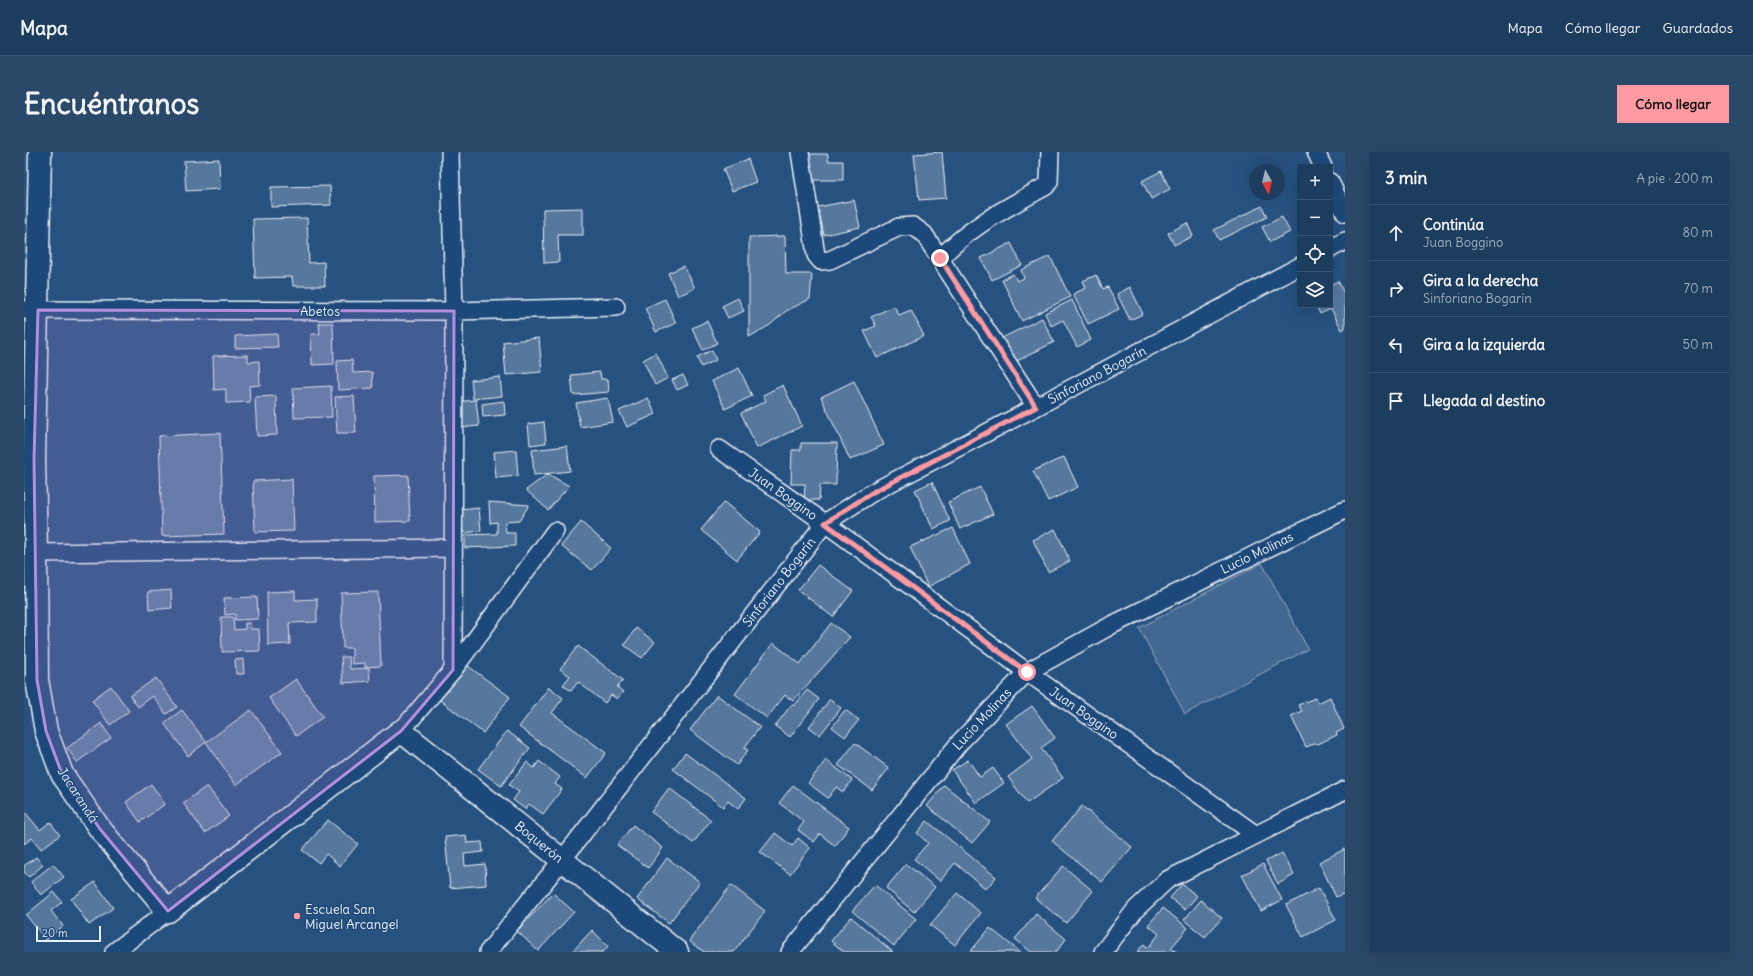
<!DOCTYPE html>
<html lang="es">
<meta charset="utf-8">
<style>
:root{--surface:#1d3d5f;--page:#2a4868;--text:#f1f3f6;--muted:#a0aebd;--line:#3b5674;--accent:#ff9aa2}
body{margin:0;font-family:Delius,sans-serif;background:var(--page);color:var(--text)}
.controls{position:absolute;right:12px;top:12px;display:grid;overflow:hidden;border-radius:0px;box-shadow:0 4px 16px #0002}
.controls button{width:36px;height:36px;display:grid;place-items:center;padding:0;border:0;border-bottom:1px solid var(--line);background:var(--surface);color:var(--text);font:20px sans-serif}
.compass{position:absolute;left:1225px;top:12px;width:36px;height:36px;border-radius:50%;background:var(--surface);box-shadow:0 4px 16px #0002;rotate:172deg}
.scale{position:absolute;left:12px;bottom:10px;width:65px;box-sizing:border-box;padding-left:4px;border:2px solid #e8f1f8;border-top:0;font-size:11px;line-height:14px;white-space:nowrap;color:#e8f1f8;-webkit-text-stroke:3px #1f4a7a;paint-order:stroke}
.stop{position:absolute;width:12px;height:12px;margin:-9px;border:3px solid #ff9aa2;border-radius:50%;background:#fff}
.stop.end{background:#ff9aa2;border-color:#fff;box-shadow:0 1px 4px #0008}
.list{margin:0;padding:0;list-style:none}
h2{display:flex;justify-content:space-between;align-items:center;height:52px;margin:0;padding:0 16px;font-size:17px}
h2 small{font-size:13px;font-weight:400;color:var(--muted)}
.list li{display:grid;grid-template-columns:26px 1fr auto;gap:12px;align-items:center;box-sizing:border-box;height:56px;padding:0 16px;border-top:1px solid var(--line)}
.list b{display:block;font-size:15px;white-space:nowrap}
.list p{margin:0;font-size:13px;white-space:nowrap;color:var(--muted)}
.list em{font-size:13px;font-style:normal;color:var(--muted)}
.icon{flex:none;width:22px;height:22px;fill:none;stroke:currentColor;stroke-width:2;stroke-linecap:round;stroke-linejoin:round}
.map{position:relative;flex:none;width:1321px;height:800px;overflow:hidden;border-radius:0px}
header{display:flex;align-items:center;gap:24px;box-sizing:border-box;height:56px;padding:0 20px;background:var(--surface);border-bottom:1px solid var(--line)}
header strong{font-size:19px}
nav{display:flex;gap:22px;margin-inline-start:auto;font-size:14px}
.intro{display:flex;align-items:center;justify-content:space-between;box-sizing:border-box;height:96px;padding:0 24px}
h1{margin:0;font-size:28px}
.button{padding:10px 18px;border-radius:0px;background:var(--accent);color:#111;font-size:14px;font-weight:700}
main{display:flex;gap:24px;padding:0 24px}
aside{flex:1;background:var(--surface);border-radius:0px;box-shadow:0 4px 16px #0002}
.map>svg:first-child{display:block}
.park{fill:#436891;stroke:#96acc4}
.building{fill:#57789d;stroke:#e8f1f8}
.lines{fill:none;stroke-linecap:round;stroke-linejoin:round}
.street-casing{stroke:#e8f1f8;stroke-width:20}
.secondary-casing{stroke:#e8f1f8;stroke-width:25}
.street{stroke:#1f4a7a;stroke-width:17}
.secondary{stroke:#1f4a7a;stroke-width:22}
.route{stroke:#ff9aa2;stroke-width:5}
.marked{fill:#b28edc;fill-opacity:0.2;stroke:#b28edc;stroke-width:3;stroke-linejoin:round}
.poi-dot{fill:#ff9aa2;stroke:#1f4a7a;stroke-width:1.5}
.labels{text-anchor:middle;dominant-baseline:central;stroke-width:3;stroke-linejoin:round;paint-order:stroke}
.street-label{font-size:13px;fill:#e8f1f8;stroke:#1f4a7a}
.poi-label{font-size:13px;fill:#e8f1f8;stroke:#1f4a7a;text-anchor:start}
</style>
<header>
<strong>Mapa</strong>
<nav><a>Mapa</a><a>Cómo llegar</a><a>Guardados</a></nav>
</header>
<div class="intro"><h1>Encuéntranos</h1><a class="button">Cómo llegar</a></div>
<main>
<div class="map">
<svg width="1321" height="800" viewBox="0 0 1321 800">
<rect width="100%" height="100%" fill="#27517f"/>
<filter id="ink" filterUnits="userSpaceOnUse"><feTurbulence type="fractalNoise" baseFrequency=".025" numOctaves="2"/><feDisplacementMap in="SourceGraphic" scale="8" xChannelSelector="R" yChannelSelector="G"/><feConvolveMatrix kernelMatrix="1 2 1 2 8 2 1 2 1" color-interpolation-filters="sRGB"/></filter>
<g filter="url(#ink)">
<path class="park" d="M1238,411l46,86 -123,65 -46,-86z"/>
<path class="building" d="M918,0l4,46 -27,2 -5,-46z
M785,2h19v7h15v19h-34z
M195,7l1,30 -34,2 -2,-30z
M724,7l8,23 -24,9 -9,-22z
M1137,19l9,18 -19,10 -9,-18z
M306,34l1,19 -60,2v-20z
M830,48l6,27 -36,8 -6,-28z
M1238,54l5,11 -48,23 -5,-10z
M559,56v27h-25l1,27 -15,1 -1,-54z
M1258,65l8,15 -20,10 -8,-15z
M283,66l2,45 15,-1 1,24h-32l-1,-9 -37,1 -2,-59z
M1163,71l6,13 -19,9 -6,-12z
M761,84l1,38h26l-2,25 -24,12 -16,14 -21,12v-100z
M987,91l11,22 -30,15 -11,-22z
M1026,104l20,41 -48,24 -20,-41 11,-6 4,7 7,-3 -3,-8z
M660,114l11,22 -17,8 -10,-23z
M1072,123l7,14 5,-2 11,22 -31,15 -15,-30 13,-6 -3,-7z
M1314,129l7,14v33l-3,2 -11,-21 -11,5 -4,-9h14v-20z
M1106,135l13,27 -13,6 -13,-26z
M714,146l6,13 -16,7 -6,-12z
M641,147l11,24 -20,9 -11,-24z
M1048,148l19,40 -14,7 -14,-27 -12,6 -6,-13z
M870,154l5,9 12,-5 13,26 -47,22 -13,-27 12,-5 -5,-9z
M1018,166l12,24 -41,21 -13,-24z
M683,169l10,22 -14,7 -11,-22z
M295,171h14l1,41 -22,1 -1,-31h9z
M253,182l1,13 -43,1v-12z
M515,186l3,34 -36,3 -3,-33z
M688,198l4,10 -15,7 -4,-10z
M632,201l12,25 -13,7 -12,-25z
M224,203v7l11,-1 1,24 -11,1 1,16 -24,1v-14l-12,1 -1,-34z
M328,208l1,13 19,-1 1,16 -35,2 -1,-29z
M715,216l13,28 -27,13 -13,-28z
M576,220l1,7h7l1,13 -36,3 -2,-20z
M659,223l5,10 -11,5 -5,-10z
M476,225l2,19 -29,3 -2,-19z
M830,229l30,64 -34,15 -29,-63z
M759,233l19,41 -45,22 -16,-35 25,-12 -3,-6z
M307,234l1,31 -38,1 -1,-30z
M252,244l1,39 -20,1 -2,-39z
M330,244l2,37h-19l-2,-36z
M584,246l5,24 -33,5 -4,-24z
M624,246l8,16 -29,13 -8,-16z
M452,248l3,26 -21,2 -3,-26z
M480,249l1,14 -22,2 -1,-13z
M520,270l2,21 -16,2 -2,-21z
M196,281l4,101 -62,2 -3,-100z
M777,291h36l-1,42h-16l-1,15h-15l1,-16h-14l1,-34h9z
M543,294l3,25 -36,4 -2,-25z
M492,298l2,26 -22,2 -2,-26z
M1040,305l14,30 -30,14 -15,-30z
M524,322l21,12 -21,24 -22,-20z
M384,323l2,46 -35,1 -1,-46z
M268,327l2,52 -39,1 -2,-51z
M908,330l18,39 -17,8 -18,-39z
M956,335l13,27 -33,15 -12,-27z
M465,350l40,3 -10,16 -14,1 1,11h9v13l-50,2v-13l32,-1v-12l-7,1z
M700,350l36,30 -23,28 -36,-30z
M455,356l2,23 -18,2 -2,-23z
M557,370l30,26 -19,22 -31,-24z
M929,376l17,36 -42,23 -18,-40z
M1031,377l15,32 -22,11 -15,-32z
M794,413l35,26 -20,26 -35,-27z
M147,438l1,18 -23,2 -1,-18z
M271,439v9l22,-1v23l-28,1 1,21 -22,1 -1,-53z
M354,440l3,74 -16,1v-4l-13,1v-16h-9l-2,-55z
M233,445l1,22 -23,1v-6l-10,1 -1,-17z
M197,465h12l1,13 11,-1v-6h5l1,6h8l1,22 -38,1z
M807,471l19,14 -57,64 -8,-6 -18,23 -32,-24 38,-51 27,21z
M612,476l19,14 -13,16 -18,-13z
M554,494l45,34 -6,7 6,5 -6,7 -6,-4 -6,8 -27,-21 -7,9 -8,-6 7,-9 -10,-7z
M317,505h8l1,12 19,-1 1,13 -27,2z
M219,507l1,15h-8l-1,-14z
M440,511l46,34 -27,36 -46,-35z
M132,526l21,29 -11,7 -13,-18 -15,11 -8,-11z
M272,527l27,38 -27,19 -27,-38z
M87,534l18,25 -19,14 -18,-25z
M525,535l14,11 -11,15 54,40 -19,25 -68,-51z
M783,538l12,9 -29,38 -15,-11 17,-22 2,2z
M693,543l43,32 -16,21 4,2 -11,15 -47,-35z
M1306,545l14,32 -8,4 1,2 -19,9 -1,-1 -11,4 -15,-31 11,-5 -4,-6 17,-7 3,5z
M806,547l11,9 -21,27 -11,-8z
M1008,554l23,32 -14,10 22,30 -36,25 -19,-26 24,-18 -26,-35z
M158,558l24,32 -18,14 -24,-33z
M227,558l31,42 -46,33 -30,-43z
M821,558l14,10 -14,17 -13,-10z
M77,571l10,15 -34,24 -10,-14z
M483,579l23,17 -29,38 -23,-17z
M831,591l34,25 -17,22 -34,-25z
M661,601l61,45 -8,11 -10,-8 -5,6 -50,-38z
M802,608l26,20 -9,12 -7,-5 -8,11 -20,-15z
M944,608l12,17 13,-9 11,15 -28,20 -24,-33z
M515,609l21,16 -5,7 7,5 -19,25 -14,-10 -4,5 -12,-9 6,-8 -10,-7 18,-23 7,6z
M127,632l14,20 -25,18 -14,-20z
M769,633l56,42 -14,19 -15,-12 -6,8 -16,-12 6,-8 -25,-19z
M920,633l46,37 -18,21 -45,-37z
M183,634l22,30 -24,17 -22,-30z
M645,636l42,32 -18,23 -42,-31z
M1058,654l50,41 -30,35 -50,-41z
M0,659l16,19 10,-8 10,13 -19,14 -9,-11 -8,6z
M304,668l30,24 -18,22 -14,-12 -7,9 -17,-13z
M903,669l69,56 -10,12 -31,-26 -15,18 -26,-22 14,-16 -11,-10z
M609,673l30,23 -15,20 -31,-23z
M751,681l17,13 6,-8 12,10 -20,26 -30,-22z
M442,683l1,8 15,-1 1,10 -19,2 1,12 20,-2 1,21 -36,3 -5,-51z
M1321,697v44l-9,4 -17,-35z
M1258,701l12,22 -16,9 -12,-23z
M12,705l7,8 -14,12 -5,-5v-6z
M643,706l33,24 -31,41 -32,-24z
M29,712l11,13 -23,18 -10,-13z
M882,712l29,23 -21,25 -28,-24z
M1239,712l19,36 -21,11 -19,-36z
M1039,714l30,25 -27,32 -31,-25z
M71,730l18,26 -24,17 -18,-26z
M1158,732l15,12 -12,14 -15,-12z
M707,733l34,26 -31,41h-30l-15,-11z
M851,733l41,34 -22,27 -42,-35z
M1295,736l17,32 -33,17 -17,-32z
M30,740l8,10 -11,9 12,15 -17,14 -20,-25z
M529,741l21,19 -36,39 -21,-20z
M933,741l24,20 -26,32 -25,-20z
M1177,748l21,18 -17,19 -21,-17z
M1139,756l25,20 -17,20 6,4h-40l7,-8 4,4 11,-14 -11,-9z
M1012,762l30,25 -10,13h-25l-16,-13z
M827,765l42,35h-49l-13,-11z
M966,776l30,24h-50z
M568,778l16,16 -5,6h-31z"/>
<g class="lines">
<defs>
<path id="street" d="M426,0l4,159 -1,359
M776,0l16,103 5,6 9,-1 69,-33 14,-1 11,8 112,173
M1292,0l7,15
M1306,30l15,31
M1306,97l15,-8
M916,106c32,-33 67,-50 106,-72l3,-4 1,-30
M0,158l430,1 162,-4
M695,297l106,74 202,149 229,163
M12,401l417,-5
M377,579l52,-61 102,-139
M90,800l54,-41
M464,800l74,-92 263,-337 48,-31 163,-85 264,-141
M766,800l170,-210 67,-70 83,-46 235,-116
M1079,800l33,-43 31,-29 178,-90"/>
<path id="secondary" d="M16,0l-6,308 2,93 1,127 9,51 16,43 38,55 68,82 233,-180 276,221"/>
</defs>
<use href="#street" class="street-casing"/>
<use href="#secondary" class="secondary-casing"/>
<use href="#street" class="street"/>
<use href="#secondary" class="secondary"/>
</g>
</g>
<g class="lines" filter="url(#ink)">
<path class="route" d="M916,106l96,149 -163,85 -48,31 202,149"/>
</g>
<path class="marked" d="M14,158l416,1 -1,359 -52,61 -233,180 -68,-82 -38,-55 -16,-43 -9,-51 -3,-220z"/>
<circle class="poi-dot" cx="273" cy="764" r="4"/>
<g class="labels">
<g class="street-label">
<text x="296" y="159">Abetos</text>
<text transform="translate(1073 223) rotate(-28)">Sinforiano Bogarín</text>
<text transform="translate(759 342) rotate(35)">Juan Boggino</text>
<text transform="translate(1233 401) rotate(-26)">Lucio Molinas</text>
<text transform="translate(755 430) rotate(-52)">Sinforiano Bogarín</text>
<text transform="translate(1060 561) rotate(35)">Juan Boggino</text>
<text transform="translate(958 567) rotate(-47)">Lucio Molinas</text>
<text transform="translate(54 643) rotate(57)">Jacarandá</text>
<text transform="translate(515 690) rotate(39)">Boquerón</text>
</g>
<g class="poi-label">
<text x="281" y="757">Escuela San<tspan x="281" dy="15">Miguel Arcangel</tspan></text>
</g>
</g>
</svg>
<div class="controls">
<button>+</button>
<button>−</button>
<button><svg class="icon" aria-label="locate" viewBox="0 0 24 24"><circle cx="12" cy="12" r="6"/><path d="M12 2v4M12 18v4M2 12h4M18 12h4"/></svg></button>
<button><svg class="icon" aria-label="layers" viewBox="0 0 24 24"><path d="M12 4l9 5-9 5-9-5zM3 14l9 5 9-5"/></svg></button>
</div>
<svg class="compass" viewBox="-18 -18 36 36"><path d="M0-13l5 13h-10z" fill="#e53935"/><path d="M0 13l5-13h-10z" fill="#a0aebd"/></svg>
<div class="scale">20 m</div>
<div class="stop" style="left:1003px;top:520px"></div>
<div class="stop end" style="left:916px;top:106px"></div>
</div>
<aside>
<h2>3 min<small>A pie · 200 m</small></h2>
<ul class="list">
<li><svg class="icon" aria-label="ahead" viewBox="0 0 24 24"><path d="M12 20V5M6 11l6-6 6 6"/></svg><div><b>Continúa</b><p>Juan Boggino</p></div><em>80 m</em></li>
<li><svg class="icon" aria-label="right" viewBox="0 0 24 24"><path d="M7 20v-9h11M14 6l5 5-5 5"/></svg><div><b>Gira a la derecha</b><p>Sinforiano Bogarín</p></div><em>70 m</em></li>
<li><svg class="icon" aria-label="left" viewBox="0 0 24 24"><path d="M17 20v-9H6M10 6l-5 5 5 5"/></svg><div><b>Gira a la izquierda</b></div><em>50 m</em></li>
<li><svg class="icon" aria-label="arrive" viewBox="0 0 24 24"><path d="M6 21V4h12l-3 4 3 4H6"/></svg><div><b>Llegada al destino</b></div></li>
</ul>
</aside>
</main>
